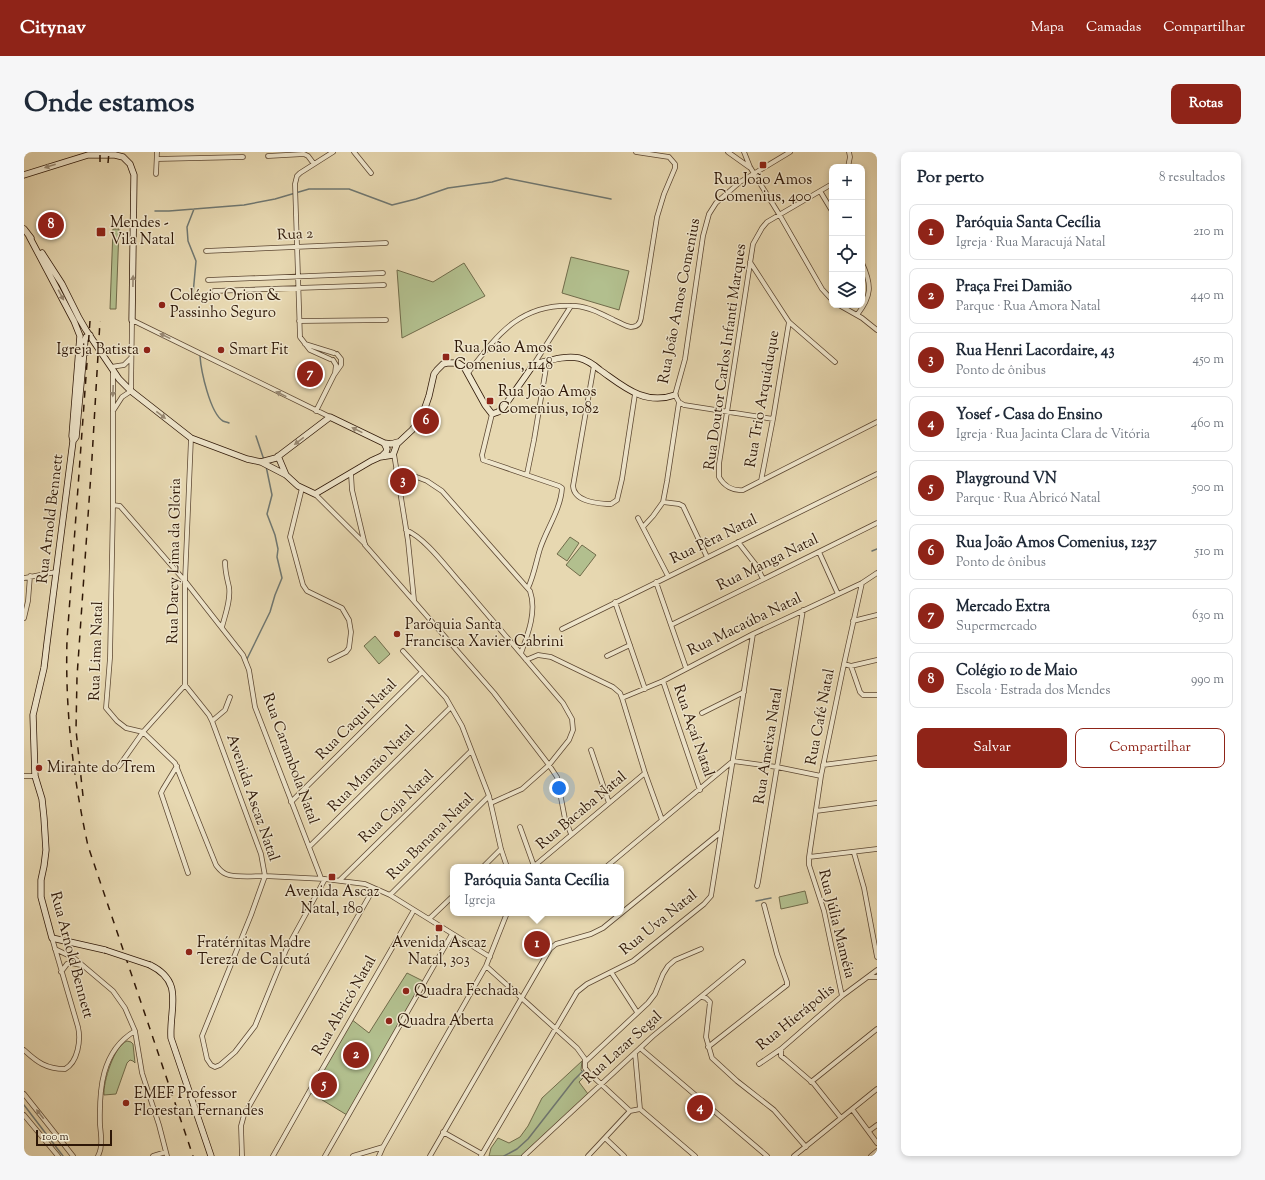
<!DOCTYPE html>
<html lang="pt">
<meta charset="utf-8">
<style>
:root{--surface:#fff;--page:#f6f6f7;--text:#1f2937;--muted:#747a83;--line:#e0e1e3;--accent:#8f2418}
body{margin:0;font-family:"Sorts Mill Goudy",serif;background:var(--page);color:var(--text)}
.controls{position:absolute;right:12px;top:12px;display:grid;overflow:hidden;border-radius:8px;box-shadow:0 2px 6px #0003}
.controls button{width:36px;height:36px;display:grid;place-items:center;padding:0;border:0;border-bottom:1px solid var(--line);background:var(--surface);color:var(--text);font:20px sans-serif}
.scale{position:absolute;left:12px;bottom:10px;width:76px;box-sizing:border-box;padding-left:4px;border:2px solid #2e1707;border-top:0;font-size:11px;line-height:14px;white-space:nowrap;color:#2e1707;-webkit-text-stroke:3px #efe6cc;paint-order:stroke}
.you{position:absolute;left:535px;top:636px;width:14px;height:14px;margin:-10px;border:3px solid #fff;border-radius:50%;background:#1a73e8;box-shadow:0 0 0 6px #1a73e833}
.badge{display:grid;place-items:center;width:26px;height:26px;border-radius:50%;background:var(--accent);color:#fff;font-size:13px;font-weight:700}
.pin{position:absolute;translate:-50% -50%;border:2px solid #fff;box-shadow:0 1px 4px #0006}
.popup{position:absolute;left:426px;top:712px;width:174px;height:52px;box-sizing:border-box;display:grid;place-content:center;border-radius:8px;background:var(--surface);filter:drop-shadow(0 1px 3px #0005);font-size:13px;white-space:nowrap;color:var(--muted)}
.popup b{font-size:15px;color:var(--text)}
.popup::after{content:'';position:absolute;left:50%;top:100%;margin-left:-8px;border:8px solid transparent;border-top-color:var(--surface)}
.list{margin:0;padding:0;list-style:none}
h2{display:flex;justify-content:space-between;align-items:center;height:52px;margin:0;padding:0 16px;font-size:17px}
h2 small{font-size:13px;font-weight:400;color:var(--muted)}
.list li{display:grid;grid-template-columns:26px 1fr auto;gap:12px;align-items:center;box-sizing:border-box;height:56px;margin:0 8px 8px;padding:0 8px;border:1px solid var(--line);border-radius:8px}
.list b{display:block;font-size:15px;white-space:nowrap}
.list p{margin:0;font-size:13px;white-space:nowrap;color:var(--muted)}
.list em{font-size:13px;font-style:normal;color:var(--muted)}
.actions{display:flex;gap:8px;padding:12px 16px}
.actions a{flex:1;padding:9px 0;border:1px solid var(--accent);border-radius:8px;text-align:center;font-size:14px;color:var(--accent)}
.actions .main{background:var(--accent);color:#fff}
.icon{flex:none;width:22px;height:22px;fill:none;stroke:currentColor;stroke-width:2;stroke-linecap:round;stroke-linejoin:round}
.map{position:relative;flex:none;width:853px;height:1004px;overflow:hidden;border-radius:8px}
header{display:flex;align-items:center;gap:24px;box-sizing:border-box;height:56px;padding:0 20px;background:var(--accent);color:#fff}
header strong{font-size:19px}
nav{display:flex;gap:22px;margin-inline-start:auto;font-size:14px}
.intro{display:flex;align-items:center;justify-content:space-between;box-sizing:border-box;height:96px;padding:0 24px}
h1{margin:0;font-size:28px}
.button{padding:10px 18px;border-radius:8px;background:var(--accent);color:#fff;font-size:14px;font-weight:700}
main{display:flex;gap:24px;padding:0 24px}
aside{flex:1;background:var(--surface);border-radius:8px;box-shadow:0 2px 6px #0003}
.map>svg:first-child{display:block}
.green{fill:#b2bf8e;stroke:#706b4a}
.lines{fill:none;stroke-linecap:round;stroke-linejoin:round}
.stream{stroke:#6f7771;stroke-width:1.5}
.street-casing{stroke:#5c4732;stroke-width:5.5}
.secondary-casing{stroke:#2e1707;stroke-width:7}
.street{stroke:#efe6cc;stroke-width:4}
.secondary{stroke:#efe6cc;stroke-width:5.5}
.rail{stroke:#2e1707;stroke-width:1.5;stroke-dasharray:7 7;stroke-linecap:butt}
.secondary-bridge-casing{stroke:#2e1707;stroke-width:7;stroke-linecap:butt}
.secondary-bridge{stroke:#efe6cc;stroke-width:5.5}
.oneway{fill:#988973}
.poi-dot{fill:#8f2418;stroke:#efe6cc;stroke-width:1.5}
.labels{text-anchor:middle;dominant-baseline:central;stroke-width:3;stroke-linejoin:round;paint-order:stroke}
.poi-label{font-size:15px;fill:#2e1707;stroke:#efe6cc;text-anchor:start}
.street-label{font-size:15px;fill:#2e1707;stroke:#efe6cc}
</style>
<header>
<strong>Citynav</strong>
<nav><a>Mapa</a><a>Camadas</a><a>Compartilhar</a></nav>
</header>
<div class="intro"><h1>Onde estamos</h1><a class="button">Rotas</a></div>
<main>
<div class="map">
<svg width="853" height="1004" viewBox="0 0 853 1004">
<rect width="100%" height="100%" fill="#e7d8b1"/>
<filter id="stains"><feTurbulence type="fractalNoise" baseFrequency=".005" numOctaves="4"/><feColorMatrix values="0 0 0 0 .2 0 0 0 0 .09 0 0 0 0 .02 0 0 0 .5 -.17"/></filter>
<radialGradient id="worn" r=".72"><stop offset=".6" stop-color="#630" stop-opacity="0"/><stop offset="1" stop-color="#630" stop-opacity=".3"/></radialGradient>
<path class="green" d="M89,77h6l-3,80h-6z
M547,105l58,14 -10,39 -57,-17z
M440,111l21,33 -83,42 -5,-68 36,12z
M546,385l9,6 -12,18 -10,-7z
M558,393l14,10 -16,21 -14,-11z
M351,484l15,18 -11,10 -15,-18z
M781,739l3,12 -27,6 -2,-12z
M383,821l18,9 -78,133 -38,-23 42,-73 18,14z
M103,889l4,1 2,2 2,19 -2,-2 -3,-1 -3,3 -11,31 -12,1c-1,-13 10,-49 23,-54z
M558,909l-1,9 5,5 -7,7 9,12 -67,62h-32l2,-8 7,-10 11,5 11,-6 8,-11 14,-28z"/>
<g class="lines">
<path class="stream" d="M131,59h14l75,-6 31,-6 34,-10h40l43,16 24,-6 32,-11 44,-6 14,-4 105,21
M169,142l3,-33 -8,-20 -1,-14 7,-18
M176,204c1,15 10,57 23,65 2,1 4,1 6,2
M232,284l8,24
M848,399l5,-2
M222,509l24,-49 5,-17 7,-17 -5,-21 1,-8 -3,-14 -8,-21 5,-19 -6,-29
M732,749l15,-3
M0,953l39,51
M480,1004l13,-7 11,-10 46,-59 9,-9"/>
<defs>
<path id="street" d="M330,0l17,21
M704,0l21,15
M720,0l6,15 29,47 43,75 10,11
M244,4l36,-2 4,2 6,8
M133,7l86,-2
M824,15l2,-10 -1,-5
M132,22l1,-22
M808,32l-65,38 -5,6 -9,16 -34,220v13c5,9 14,14 24,13l134,-68
M796,39l12,20
M182,99l180,-8
M726,110l39,60 46,40
M184,128l175,-7
M190,139l170,-6
M815,153l23,13 15,12
M833,163c15,-19 15,-30 5,-52
M275,169l87,-1
M281,192l29,9
M306,207l-20,-9 -10,-13 -5,-153 2,-8 3,-3 33,-21
M309,208l3,5 -1,8
M510,212l37,-58
M570,213l-21,121c1,15 22,17 34,18h4l6,-4 5,-21 13,-85
M87,215l13,-2 7,-7
M89,220v133l-3,153 -4,50 11,13 9,7 17,4 32,31 41,102c3,4 5,7 10,9 9,4 29,2 39,2l-14,39 -49,121 5,23 4,6 4,2 5,-2 15,-13 20,-26 31,-76 39,-71
M444,221c30,-39 53,-71 108,-67 13,1 26,8 38,14 5,2 11,6 17,7 6,0 9,-3 10,-9l16,-101 7,-23 11,-26v-4l-6,-7 -33,-5
M89,259l9,-14 9,-6 1,-71 198,97
M292,259l18,-36 7,-10v-6l-4,-5
M468,262l-10,41 1,5 76,26 3,2c-1,21 -16,42 -22,61 -4,13 -6,26 -12,39
M749,267l-89,-14 -5,-3 -4,-7 10,-36 18,-123 6,-22 7,-11 24,-21 50,-30
M370,302l14,87 6,59
M372,317l31,12 15,10 88,100c7,20 -2,43 -9,62
M327,322l1,16 13,55 129,148 55,72 8,12 8,42 6,15
M503,322l7,-34 13,-78
M737,329l12,-62 16,-97
M278,336l-12,49 13,48 4,6 35,17 7,12 2,12 -2,16 -3,4 -16,8
M291,342l50,50
M639,350l16,2 4,2 24,51
M89,353l7,1 65,75 58,74 6,15 6,37 66,171
M614,366l30,58
M619,375l10,-11 10,-14 4,-21 12,-79
M382,378c21,9 42,40 58,57 33,39 66,77 99,116l9,16 1,11 -4,10 -20,25 -27,24 -31,14
M714,390l18,23 7,14
M795,400l19,42
M0,426l32,-6
M632,430l30,86
M591,450l30,87
M0,466l4,-17 2,-25
M829,469l24,-6
M647,473l206,-102
M198,475c3,-12 9,-27 7,-40 -2,-9 -4,-15 -4,-25
M538,477l315,-155
M379,499l43,47 16,28 27,70 12,53 6,18
M583,504l23,-11
M502,508l12,-5 13,2 62,30 7,6 2,5 23,75 17,47
M820,512l7,2 26,-6
M827,514l9,26 3,3h14
M639,529l37,109
M161,533l24,30 3,6 49,133 4,22 60,3 40,5 25,11 100,62
M161,533v-104l6,-143
M598,546l41,-17 90,-47 109,-51 15,-10
M678,561l42,-21
M188,569l13,-11 5,-13
M567,598l18,53
M799,613l54,-7
M95,614l24,-34 42,-47
M153,614l-14,23 -2,4 27,80
M0,624h11
M267,650l131,-130
M792,659l61,-8
M496,675l14,39
M285,695l142,-140
M830,701l10,35 13,69
M785,705l68,-8
M459,715l18,-18
M509,715l112,-94
M582,715l127,-106 44,6 44,9
M316,728l131,-129
M733,734l1,-4 45,-272
M366,743l99,-99
M405,767l24,-23
M31,797l19,9 39,33 12,17 10,23 7,42 17,52 8,31
M462,814l91,82 8,11v9l3,4 42,39
M37,820l6,-8 4,-1 10,2
M587,820l26,40
M844,825h9
M818,844l-18,-85 -15,-46v-8l12,-81 23,-112 18,-81
M678,845l4,1 4,4 -4,35 6,21 25,23 37,29 32,37
M684,895l79,-62v-3l-10,-28 -13,-49
M616,896l127,108
M757,897v7l4,3 29,25 27,34
M0,898c13,12 22,19 41,19 13,-7 16,-29 13,-42l-26,-89
M611,901l5,56 55,47
M561,910l63,-59 7,-9 8,-20 5,-8 7,-6 26,-11
M735,912l22,-15 61,-53 35,-26
M787,930l66,-53
M0,942l49,62
M828,957l25,34
M0,963l34,41
M845,979l8,-6
M419,980l39,22
M581,986l19,18
M74,1004c5,-9 3,-21 2,-31 -1,-35 1,-74 35,-94
M129,1004l13,-4
M218,1004l-1,-30 3,-11 130,-227
M249,1004l36,-64 105,-182
M301,1004l127,-222
M329,1004l30,-9 103,-181 21,-53
M355,1004l4,-9
M406,1004l120,-207 6,-5 35,-10 12,-6 118,-96
M457,1004l96,-164 10,-8 46,-23 71,-57 7,-8 42,-262
M500,1004l129,-120 90,-74
M564,1004l42,-45 10,-2
M770,1004l83,-67
M847,1004l6,-5"/>
<path id="secondary" d="M0,23l64,-20h27l8,2 7,7 4,11 -2,145
M0,77l7,9
M5,84l45,85 6,15 -8,100 1,5 -26,202 -3,25 -11,47 2,61 7,23 2,19 2,32 -2,16 -3,14v17l11,41 53,12
M18,101l20,31 17,34 7,12 33,49 12,12 60,47 56,21 14,3 25,13 12,11 17,8 56,-33 11,-5 4,-4 1,-3 -3,-6
M49,289l3,-4 9,-97 1,-3 4,-2
M254,304l8,19
M356,305l13,-2 4,-11 15,-14 9,-11 8,-23 5,-22 3,-4 6,-6 4,-1h11l6,4 21,38 7,9 6,-2 5,-4 31,-44c14,-3 31,-9 45,-6 8,2 15,7 21,12 23,16 44,36 75,25
M237,310l15,-4 54,-41 54,26 7,1 7,-2
M126,813c35,17 19,43 21,73l40,118"/>
</defs>
<use href="#street" class="street-casing"/>
<use href="#secondary" class="secondary-casing"/>
<use href="#street" class="street"/>
<use href="#secondary" class="secondary"/>
<path class="rail" d="M76,10v-10
M84,11l1,-11
M66,169l-23,319c-2,71 6,137 21,206l105,310
M59,644l-7,-66 1,-53 15,-219 8,-137"/>
<defs>
<path id="secondary-bridge" d="M81,798l45,15"/>
</defs>
<use href="#secondary-bridge" class="secondary-bridge-casing"/>
<use href="#secondary-bridge" class="secondary-bridge"/>
</g>
<defs><path id="oneway-solid" d="M-6-.8H1V-3.2L6.5 0L1 3.2V.8H-6Z"/></defs>
<g class="oneway">
<use href="#oneway-solid" transform="translate(26 14) rotate(162)"/>
<use href="#oneway-solid" transform="translate(109 129) rotate(-89)"/>
<use href="#oneway-solid" transform="translate(37 143) rotate(62)"/>
<use href="#oneway-solid" transform="translate(141 184) rotate(-154)"/>
<use href="#oneway-solid" transform="translate(89 239) rotate(92)"/>
<use href="#oneway-solid" transform="translate(257 242) rotate(-154)"/>
<use href="#oneway-solid" transform="translate(137 263) rotate(38)"/>
<use href="#oneway-solid" transform="translate(333 278) rotate(-154)"/>
<use href="#oneway-solid" transform="translate(275 289) rotate(143)"/>
<use href="#oneway-solid" transform="translate(16 962) rotate(-128)"/>
</g>
<g class="poi-dot">
<rect x="735" y="9" width="8" height="8" rx="2"/>
<rect x="72" y="75" width="10" height="10" rx="2"/>
<circle cx="138" cy="153" r="4"/>
<circle cx="123" cy="198" r="4"/>
<circle cx="197" cy="198" r="4"/>
<rect x="418" y="201" width="8" height="8" rx="2"/>
<rect x="462" y="245" width="8" height="8" rx="2"/>
<circle cx="373" cy="482" r="4"/>
<circle cx="15" cy="616" r="4"/>
<rect x="304" y="721" width="8" height="8" rx="2"/>
<rect x="411" y="772" width="8" height="8" rx="2"/>
<circle cx="165" cy="800" r="4"/>
<circle cx="382" cy="839" r="4"/>
<circle cx="365" cy="869" r="4"/>
<circle cx="102" cy="951" r="4"/>
</g>
<g class="labels">
<g class="poi-label">
<text x="739" y="28" text-anchor="middle">Rua João Amos<tspan x="739" dy="17">Comenius, 400</tspan></text>
<text x="86" y="71">Mendes -<tspan x="86" dy="17">Vila Natal</tspan></text>
<text x="146" y="144">Colégio Orion &amp;<tspan x="146" dy="17">Passinho Seguro</tspan></text>
<text x="430" y="196">Rua João Amos<tspan x="430" dy="17">Comenius, 1148</tspan></text>
<text x="115" y="198" text-anchor="end">Igreja Batista</text>
<text x="205" y="198">Smart Fit</text>
<text x="474" y="240">Rua João Amos<tspan x="474" dy="17">Comenius, 1082</tspan></text>
<text x="381" y="473">Paróquia Santa<tspan x="381" dy="17">Francisca Xavier Cabrini</tspan></text>
<text x="23" y="616">Mirante do Trem</text>
<text x="308" y="740" text-anchor="middle">Avenida Ascaz<tspan x="308" dy="17">Natal, 180</tspan></text>
<text x="173" y="791">Fratérnitas Madre<tspan x="173" dy="17">Tereza de Calcutá</tspan></text>
<text x="415" y="791" text-anchor="middle">Avenida Ascaz<tspan x="415" dy="17">Natal, 303</tspan></text>
<text x="390" y="839">Quadra Fechada</text>
<text x="373" y="869">Quadra Aberta</text>
<text x="110" y="942">EMEF Professor<tspan x="110" dy="17">Florestan Fernandes</tspan></text>
</g>
<g class="street-label">
<text transform="translate(271 83) rotate(-3)">Rua 2</text>
<text transform="translate(656 149) rotate(-79)">Rua João Amos Comenius</text>
<text transform="translate(702 205) rotate(-82)">Rua Doutor Carlos Infanti Marques</text>
<text transform="translate(739 247) rotate(-80)">Rua Trio Arquiduque</text>
<text transform="translate(27 367) rotate(-83)">Rua Arnold Bennett</text>
<text transform="translate(690 388) rotate(-26)">Rua Pêra Natal</text>
<text transform="translate(151 409) rotate(-89)">Rua Darcy Lima da Glória</text>
<text transform="translate(744 411) rotate(-26)">Rua Manga Natal</text>
<text transform="translate(721 473) rotate(-26)">Rua Macaúba Natal</text>
<text transform="translate(73 499) rotate(-88)">Rua Lima Natal</text>
<text transform="translate(797 565) rotate(-79)">Rua Café Natal</text>
<text transform="translate(333 568) rotate(-45)">Rua Caqui Natal</text>
<text transform="translate(669 579) rotate(71)">Rua Açaí Natal</text>
<text transform="translate(745 594) rotate(-81)">Rua Ameixa Natal</text>
<text transform="translate(266 607) rotate(70)">Rua Carambola Natal</text>
<text transform="translate(348 617) rotate(-45)">Rua Mamão Natal</text>
<text transform="translate(228 646) rotate(71)">Avenida Ascaz Natal</text>
<text transform="translate(373 655) rotate(-44)">Rua Caja Natal</text>
<text transform="translate(558 659) rotate(-40)">Rua Bacaba Natal</text>
<text transform="translate(407 685) rotate(-45)">Rua Banana Natal</text>
<text transform="translate(635 771) rotate(-39)">Rua Uva Natal</text>
<text transform="translate(812 772) rotate(76)">Rua Júlia Maméia</text>
<text transform="translate(47 803) rotate(75)">Rua Arnold Bennett</text>
<text transform="translate(321 854) rotate(-60)">Rua Abricó Natal</text>
<text transform="translate(772 866) rotate(-39)">Rua Hierápolis</text>
<text transform="translate(599 896) rotate(-42)">Rua Lazar Segal</text>
</g>
</g>
<rect width="100%" height="100%" filter="url(#stains)"/>
<rect width="100%" height="100%" fill="url(#worn)"/>
</svg>
<div class="controls">
<button>+</button>
<button>−</button>
<button><svg class="icon" aria-label="locate" viewBox="0 0 24 24"><circle cx="12" cy="12" r="6"/><path d="M12 2v4M12 18v4M2 12h4M18 12h4"/></svg></button>
<button><svg class="icon" aria-label="layers" viewBox="0 0 24 24"><path d="M12 4l9 5-9 5-9-5zM3 14l9 5 9-5"/></svg></button>
</div>
<div class="scale">100 m</div>
<div class="you"></div>
<div class="pin badge" style="left:513px;top:792px">1</div>
<div class="popup"><b>Paróquia Santa Cecília</b>Igreja</div>
<div class="pin badge" style="left:332px;top:903px">2</div>
<div class="pin badge" style="left:379px;top:329px">3</div>
<div class="pin badge" style="left:676px;top:956px">4</div>
<div class="pin badge" style="left:300px;top:933px">5</div>
<div class="pin badge" style="left:402px;top:269px">6</div>
<div class="pin badge" style="left:286px;top:222px">7</div>
<div class="pin badge" style="left:27px;top:73px">8</div>
</div>
<aside>
<h2>Por perto<small>8 resultados</small></h2>
<ul class="list">
<li><span class="badge">1</span><div><b>Paróquia Santa Cecília</b><p>Igreja · Rua Maracujá Natal</p></div><em>210 m</em></li>
<li><span class="badge">2</span><div><b>Praça Frei Damião</b><p>Parque · Rua Amora Natal</p></div><em>440 m</em></li>
<li><span class="badge">3</span><div><b>Rua Henri Lacordaire, 43</b><p>Ponto de ônibus</p></div><em>450 m</em></li>
<li><span class="badge">4</span><div><b>Yosef - Casa do Ensino</b><p>Igreja · Rua Jacinta Clara de Vitória</p></div><em>460 m</em></li>
<li><span class="badge">5</span><div><b>Playground VN</b><p>Parque · Rua Abricó Natal</p></div><em>500 m</em></li>
<li><span class="badge">6</span><div><b>Rua João Amos Comenius, 1237</b><p>Ponto de ônibus</p></div><em>510 m</em></li>
<li><span class="badge">7</span><div><b>Mercado Extra</b><p>Supermercado</p></div><em>630 m</em></li>
<li><span class="badge">8</span><div><b>Colégio 10 de Maio</b><p>Escola · Estrada dos Mendes</p></div><em>990 m</em></li>
</ul>
<div class="actions"><a class="main">Salvar</a><a>Compartilhar</a></div>
</aside>
</main>
